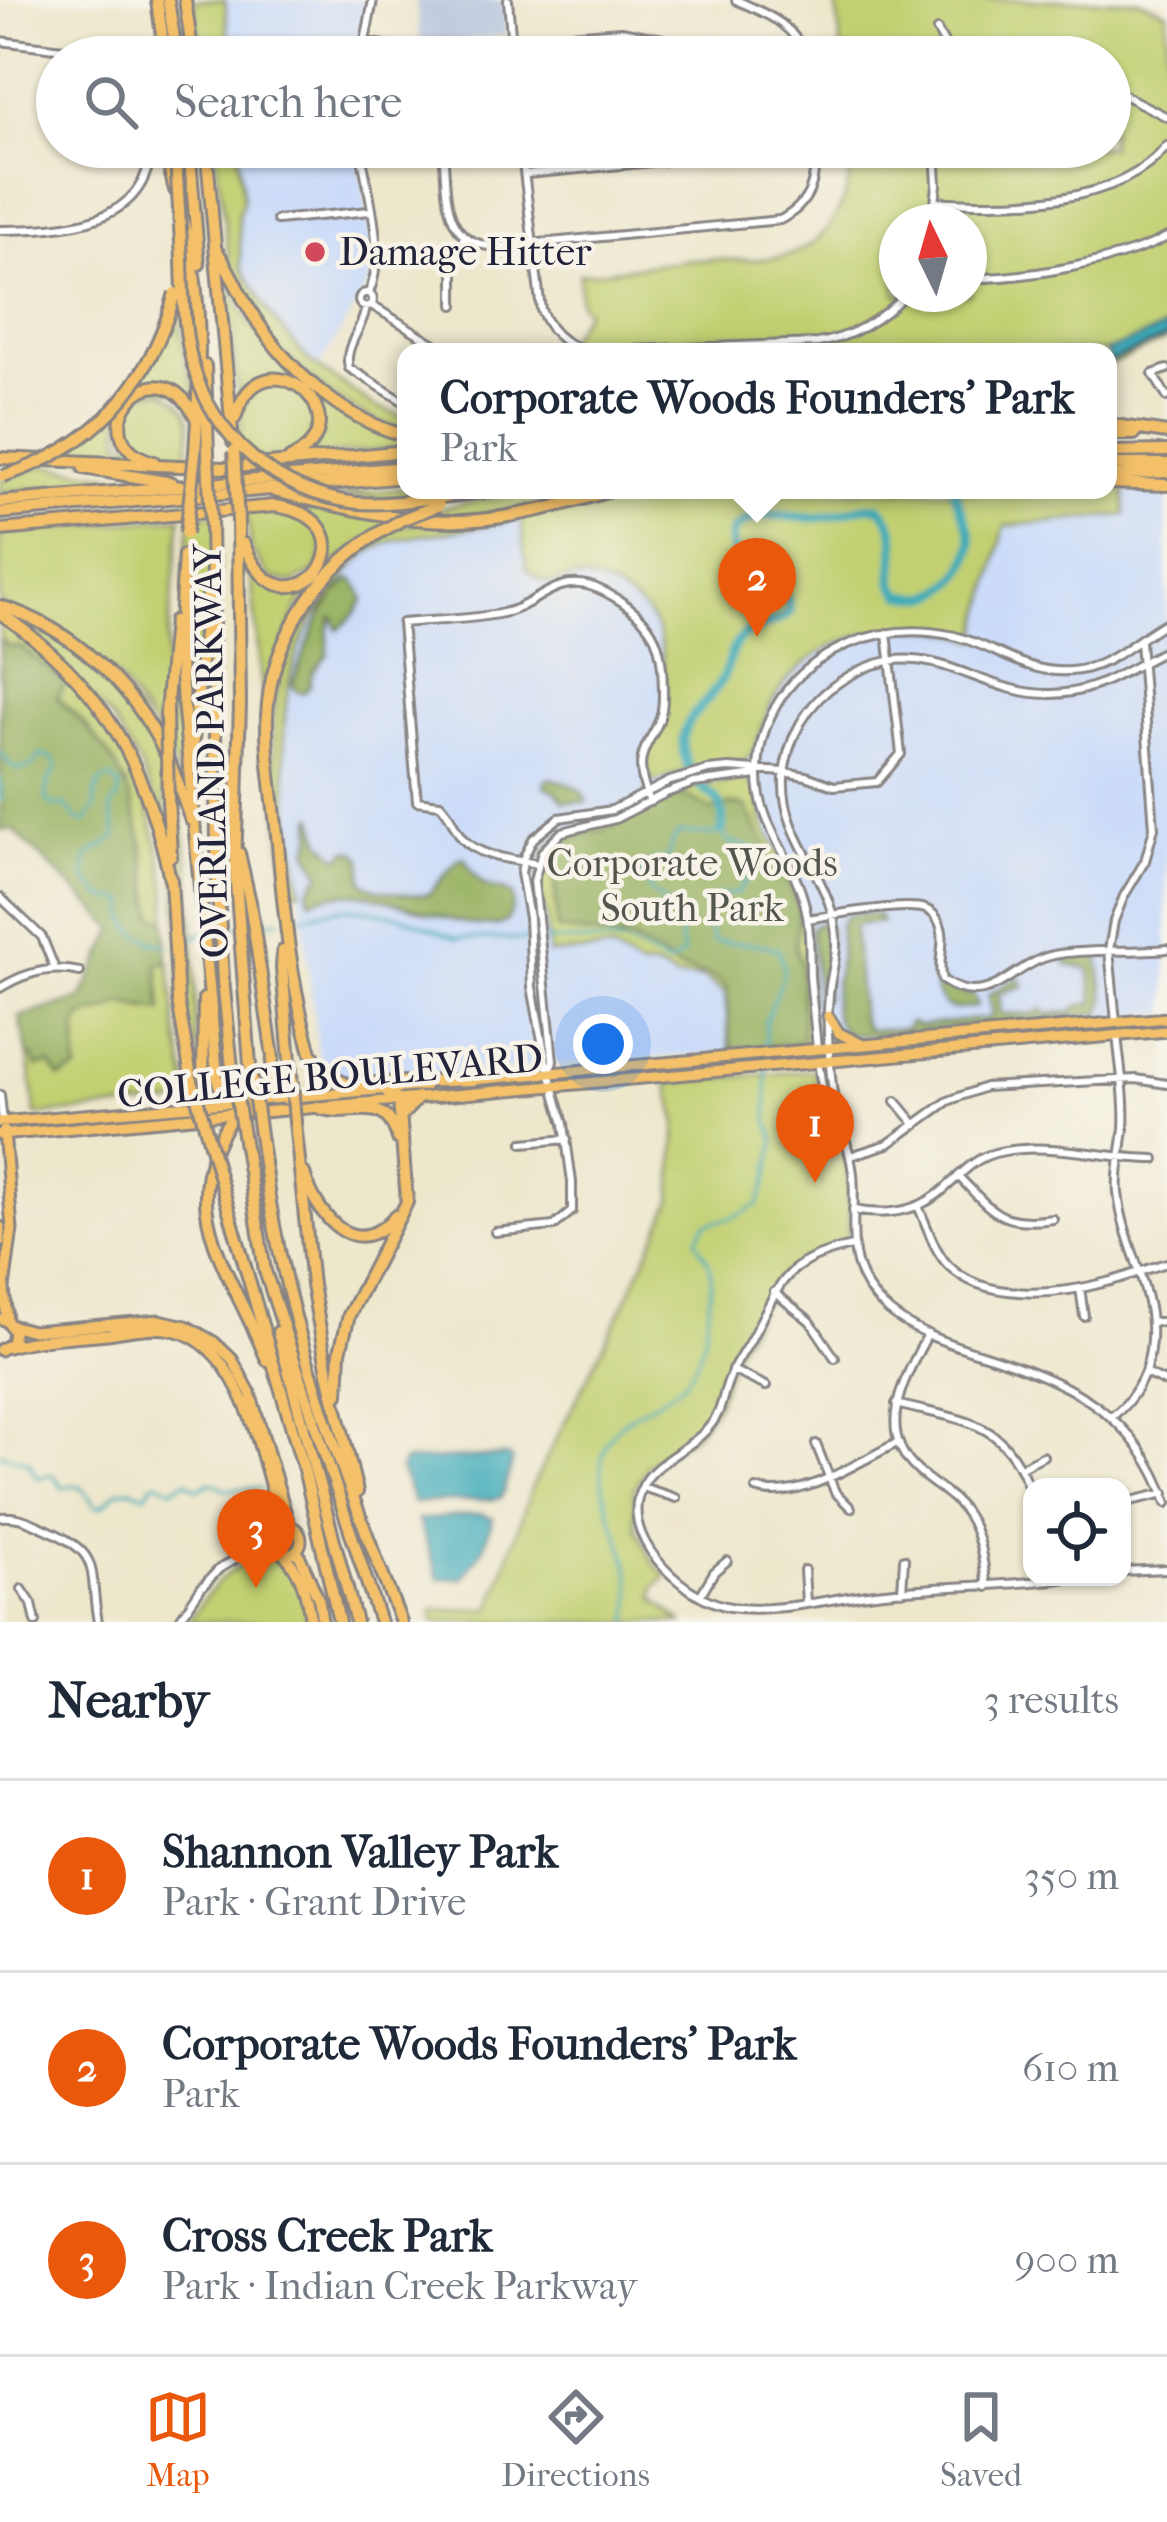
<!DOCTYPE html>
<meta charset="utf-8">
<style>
:root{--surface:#fff;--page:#f6f6f7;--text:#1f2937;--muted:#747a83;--line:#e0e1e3;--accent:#ea580c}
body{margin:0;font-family:"IM FELL French Canon",serif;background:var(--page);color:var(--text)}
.controls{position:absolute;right:36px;bottom:36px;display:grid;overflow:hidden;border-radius:24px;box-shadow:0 3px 9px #0004}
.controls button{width:108px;height:108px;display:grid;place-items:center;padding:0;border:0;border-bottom:3px solid var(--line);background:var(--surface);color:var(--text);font:60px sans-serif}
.compass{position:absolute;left:879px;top:204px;width:108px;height:108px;border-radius:50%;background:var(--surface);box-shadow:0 3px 9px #0004;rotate:355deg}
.you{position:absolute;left:603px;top:1044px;width:42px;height:42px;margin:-30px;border:9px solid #fff;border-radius:50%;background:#1a73e8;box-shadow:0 0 0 18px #1a73e833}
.badge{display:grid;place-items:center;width:78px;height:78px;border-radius:50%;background:var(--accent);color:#fff;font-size:39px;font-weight:700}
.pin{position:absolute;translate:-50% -99px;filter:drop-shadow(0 3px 6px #0008)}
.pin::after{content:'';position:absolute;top:63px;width:42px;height:36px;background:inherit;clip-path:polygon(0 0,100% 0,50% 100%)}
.popup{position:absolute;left:397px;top:343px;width:720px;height:156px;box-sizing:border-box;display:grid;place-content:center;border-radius:24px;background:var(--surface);filter:drop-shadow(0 3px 9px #0005);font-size:39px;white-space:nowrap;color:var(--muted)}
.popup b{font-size:45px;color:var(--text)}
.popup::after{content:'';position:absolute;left:50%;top:100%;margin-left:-24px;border:24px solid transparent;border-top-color:var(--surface)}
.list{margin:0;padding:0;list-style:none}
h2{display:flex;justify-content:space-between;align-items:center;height:156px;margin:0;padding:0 48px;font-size:51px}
h2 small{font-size:39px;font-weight:400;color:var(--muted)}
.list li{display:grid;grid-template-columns:78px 1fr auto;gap:36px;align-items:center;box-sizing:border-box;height:192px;padding:0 48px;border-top:3px solid var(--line)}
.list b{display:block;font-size:45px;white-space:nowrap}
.list p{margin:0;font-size:39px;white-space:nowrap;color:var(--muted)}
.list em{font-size:39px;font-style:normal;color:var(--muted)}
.icon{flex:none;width:66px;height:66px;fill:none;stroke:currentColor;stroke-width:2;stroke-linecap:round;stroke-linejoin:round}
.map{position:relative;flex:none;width:1167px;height:1622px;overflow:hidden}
.search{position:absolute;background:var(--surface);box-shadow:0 3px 9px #0004;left:36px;right:36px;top:36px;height:132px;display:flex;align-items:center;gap:30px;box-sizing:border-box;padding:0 42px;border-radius:66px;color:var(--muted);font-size:45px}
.sheet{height:732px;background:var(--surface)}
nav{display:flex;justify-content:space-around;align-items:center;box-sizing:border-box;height:168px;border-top:3px solid var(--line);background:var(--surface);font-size:33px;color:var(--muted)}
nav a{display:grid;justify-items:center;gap:6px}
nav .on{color:var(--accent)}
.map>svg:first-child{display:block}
.built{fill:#cbdbf9}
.industrial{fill:#b7c5de}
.green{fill:#c2d072;stroke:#727956;stroke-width:3;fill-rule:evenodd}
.forest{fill:#99b264;stroke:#5e6a50;stroke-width:3}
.water{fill:#3cabba;stroke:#2f667a;stroke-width:3}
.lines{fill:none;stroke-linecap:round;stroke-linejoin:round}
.stream{stroke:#3cabba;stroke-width:3}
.river{stroke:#3cabba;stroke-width:9}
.minor-casing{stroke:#888484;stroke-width:12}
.major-casing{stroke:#888484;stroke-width:15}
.highway-casing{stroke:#888484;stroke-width:16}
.minor{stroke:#fff;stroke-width:6}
.major{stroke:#f4c16b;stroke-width:9}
.highway{stroke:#f4c16b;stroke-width:10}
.highway-bridge-casing{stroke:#888484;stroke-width:16;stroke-linecap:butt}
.highway-bridge{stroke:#f4c16b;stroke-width:10}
.poi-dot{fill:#d1495b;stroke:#f7f3e8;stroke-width:4.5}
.labels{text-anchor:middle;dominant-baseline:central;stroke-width:9;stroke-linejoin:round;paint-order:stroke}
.poi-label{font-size:39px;fill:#22223b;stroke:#f7f3e8;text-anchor:start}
.street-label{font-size:39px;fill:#22223b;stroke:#f7f3e8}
.park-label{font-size:39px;fill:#52564c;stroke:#f7f3e8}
</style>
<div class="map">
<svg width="1167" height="1622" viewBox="0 0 1167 1622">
<rect width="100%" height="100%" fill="#f7f3e8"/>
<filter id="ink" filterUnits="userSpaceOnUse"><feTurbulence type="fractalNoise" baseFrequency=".00833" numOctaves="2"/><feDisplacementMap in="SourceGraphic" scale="24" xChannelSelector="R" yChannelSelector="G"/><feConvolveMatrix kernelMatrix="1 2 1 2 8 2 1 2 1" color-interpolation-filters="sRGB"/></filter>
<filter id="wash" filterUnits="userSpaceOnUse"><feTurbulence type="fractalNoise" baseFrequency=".004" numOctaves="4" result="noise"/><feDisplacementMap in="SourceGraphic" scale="48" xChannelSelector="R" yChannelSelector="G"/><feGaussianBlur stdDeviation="2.7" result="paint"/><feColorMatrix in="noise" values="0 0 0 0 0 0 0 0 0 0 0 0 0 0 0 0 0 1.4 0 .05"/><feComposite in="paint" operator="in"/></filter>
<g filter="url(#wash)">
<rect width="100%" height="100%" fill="#ede7cc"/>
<path class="built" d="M225,0h144l-10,57h-129z
M238,147h119l17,110 -3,23 -52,87 -10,-6 -38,-45 -30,-49 -3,-52 5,-14z
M1167,490v523l-437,40 -135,8 -216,19h-22l-15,-4 -11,-6 -9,-10 -4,-7 -25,-225 -9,-93 1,-27 9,-42 15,-40 41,-57 16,-14 17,-11 28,-7 80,-11 145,-31z"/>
<path class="industrial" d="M416,0h89l1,35 -86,8z"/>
<path class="green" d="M194,0h31l5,57h-28z
M836,0h303l28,12v327l-59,27v-14h-549l27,-42 -6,-6 -1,-30c35,-3 68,-10 102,-13 31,-3 63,1 94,-3 55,-8 78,-60 76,-111h259v-90h-268zM897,222h72v72h-72z
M215,147h23l5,54 -5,14 3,52 30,49 38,45 66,46 31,10v14l-30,-10 -40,-22 -59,-50 -47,-84z
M226,275c15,42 39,72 69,103l-47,11 -10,11z
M177,297l8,64 10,28 -1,18c-15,-24 -35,-17 -60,-16z
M285,383l24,17 6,20 -6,21 -23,16 -45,4c-1,-25 -7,-64 23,-76 6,-2 14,-1 21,-2z
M161,391c37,16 30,34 26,69 -14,-1 -35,2 -48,-7 -20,-14 -19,-47 3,-58 6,-3 13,-3 19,-4z
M316,395l43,28 47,16v9l-101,8 11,-15z
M121,408c-2,27 -4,32 15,53l-76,-5z
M43,465l81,12v3l-124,12v-12z
M406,488l64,2 -88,9 -45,-4z
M595,490l1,2c-58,12 -115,28 -175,23 55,-19 117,-23 174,-25z
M840,491h285v24l-120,11 -28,114c-70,-28 -166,-7 -205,62 -9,14 -14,50 -26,58 -13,9 -38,6 -54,10 -13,2 -24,8 -35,12l-5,-1c-18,-29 20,-58 14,-96 -3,-17 -3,-38 -9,-55 -8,-23 -49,-48 -73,-51 -32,-4 -28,17 -58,-11l-5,-50c-27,7 -54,11 -82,15 -18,3 -38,4 -55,11 -24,9 -38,31 -52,51 -8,10 -16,20 -22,30 -45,80 -20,180 -9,265l-14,2c-11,-123 -43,-237 62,-330 26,-23 44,-42 80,-37l207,-30z
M289,503l107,16 -65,46h-4l3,-20 -42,-40z
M269,510c22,3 55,11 54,39 0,7 -4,14 -6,21l-24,13 -23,-5 -18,-27 -6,-40z
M216,514l3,46 -2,40 -27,138 -8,-97 3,-76 6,-49z
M181,517l-14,128 -6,93 -45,-63 -116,-73v-68z
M250,565h3c15,26 38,31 64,15l-21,30 -33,90z
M11,614l52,27 41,33 34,39 23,41 6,86 -12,-40 -16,-36 -27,-45 -102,-103z
M0,619c63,46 110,101 143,173 7,16 10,36 15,54 6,24 12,51 8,74l-12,-2 -11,-72 -17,-62 -36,-54 -90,-91z
M175,656l12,141 -19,-47z
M747,779c14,9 13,34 20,50 10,23 25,43 33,68 12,40 8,97 11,141l-8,8 -73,7 -5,-60 -23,-16 -26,1 -21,-11 -15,1 -29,-18 -62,4 -3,-38 -7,-24 -2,-18 7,-22 13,-13 18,-9 46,-10 47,-24 26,-10z
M180,804l10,68 4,62 -15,4 -7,-132z
M194,942l3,135 -2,1 -13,-79 -3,-52z
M158,963h12l6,63 15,76 -155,13 -8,-59 6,1 41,-17 2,-14 6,-10 26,-6 12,-7 25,7z
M814,1070c6,27 18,48 28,74 11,30 8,67 5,98l-46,18 -14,10 -15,16 -40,71 -16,49 -22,29 -46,30 -14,24 2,38 19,38 12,11 -12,11 -1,12 28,23h-248l-2,-12 59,-1 40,-120 96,-190 45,-98 5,-80 -9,-38z
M275,1551c21,18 30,44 33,71h-120c28,-40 38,-56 87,-71z"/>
<path class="forest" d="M351,579l5,3 8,16 -8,15 -18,17 -4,-12 -2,-1 -4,15v22l-16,19 -2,13 -5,6h-7l-5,-5v-5c13,-33 28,-82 58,-103z
M0,639l8,7 13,1 44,35 -8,15c26,26 56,55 69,90 16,41 21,87 28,130l12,3 2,43 -10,1 4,47 -41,-8 -12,7 -26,6 -6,10v44l-17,8 -10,-14 -13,3 -3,-10 -6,-1 -9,-39 62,-18 34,-70 -103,-100 -12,1z
M550,778c15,5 32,7 37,24h-23l-9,-11 -9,-4 -2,-4z
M685,796l27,14 19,-6 14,2 24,44 -1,6c12,16 26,34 30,55 3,19 -9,31 3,50l2,78 -14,5 -56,5 -3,-7 -4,-56 -16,-10 -33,-8 -14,-10 -33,-17 -73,-12 -3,-72 8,-12 16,-10 22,-4 20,-7 53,-27z
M314,816l8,26 18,16 8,-8 10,2c9,14 2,19 5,28 6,13 54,16 66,14 11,-11 22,-31 34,-37 7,9 13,24 24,29 8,4 17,3 26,9 0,9 0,19 -7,26 -21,18 -111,-22 -138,-26 -17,-3 -41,-1 -57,5l-3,-9 13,-18 -13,-23 5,-15 -1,-17z
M862,914l16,1 4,7 -26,3 -2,4 8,92 5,9 38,-1 5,-7 8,4 71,-8 3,-2 -4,-21 31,-18 4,9 -24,8 2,20h32l10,-5 3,5 27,-2 4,-6 17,-3 -5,-35 -21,-3 -2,-2 3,-8 29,-1 7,47 -4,12 -222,23c-12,-1 -27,1 -37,-7 -17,-16 -4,-55 -2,-75 1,-9 0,-19 -1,-29l9,-10z
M822,922l7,5c3,25 -6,46 -4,71l-7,2 -7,-69 1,-5z
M935,978l21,13 17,4 4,9 -2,3 -20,2 -9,-2 -10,-15z"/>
<path class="water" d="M1167,327v10l-59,25v-10h-4z
M506,1456l6,3v5l-10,32 -5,3 -84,4 -13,-34 4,-8z
M480,1514l13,4 -10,31 -20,29 -24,1 -21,-59z"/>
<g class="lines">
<path class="stream" d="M0,752l9,12 10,6 13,-4 9,-11 14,5 1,11 -7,8 -3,20 7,7 12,-1 14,16 7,1 9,-14v-13l4,-12 11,-5 10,8 -2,11 -7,11 5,29 -29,20 -2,21 18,20 23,3c1,7 0,14 2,20 4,15 28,22 41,25
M0,777l2,22 -2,2
M288,919l55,-11 32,3 28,6 53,21 75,2
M259,923l20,-3
M223,928l26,-3
M540,940l83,3 46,22 14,-11 -3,-15 6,-18c-18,-23 -40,-21 -47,-55l29,-8 3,-12 7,-13 35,2 9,-4 5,10 26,8 -2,25 -14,19 -25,4 -7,23 8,21c22,4 46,0 66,9l5,21 -19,52 3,97 7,21 -7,38 -10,26 -24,12 -29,7 -8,15c2,11 9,15 12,24 5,12 0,34 -1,47 -3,21 -5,43 -17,62 -22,35 -75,36 -87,78 -11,36 13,74 22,108 6,21 7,42 3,64
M178,944l36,-15
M0,1453l29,9 8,16 16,-3 10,13 11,-3 8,3c19,26 13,24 36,3l12,-2 17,5 5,-9 5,-3 15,7 14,-8 12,8 13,-7 14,7 35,-1"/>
<path class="river" d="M722,831c5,-45 -17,-27 -32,-60 -22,-48 11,-56 31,-90 8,-13 8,-32 20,-43 13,-13 36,-12 49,-26 -3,-45 -66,-35 -58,-80 31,-30 60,-10 92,-15 21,-3 35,-13 56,-10 23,24 13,47 13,76l9,12c10,1 19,3 29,1 24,-8 44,-35 40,-61 -3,-15 -13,-30 -17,-45"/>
</g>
</g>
<g filter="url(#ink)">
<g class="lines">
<defs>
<path id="minor" d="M508,0l5,57
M736,0c30,14 58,23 69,57
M937,30l13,24
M0,41l71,9 27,7
M366,42l35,6 220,-17 42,8 39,18
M362,57l11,-57
M945,57c25,-13 51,-6 77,0
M1110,88l57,29
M360,147c7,43 27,105 9,146
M443,147c4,43 -3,98 55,100l282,-27c31,-16 37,-40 34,-73
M521,147l20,163c11,27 31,41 60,41l217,-8c35,-6 63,-23 87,-49
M737,147l34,5 43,-3
M527,174l136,-13 24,-14
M935,201c72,5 183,6 232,-55
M277,220l93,-9
M933,222l4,-37 -2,-38
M0,230c60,-1 147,-2 151,-83
M969,278c53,1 151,-16 198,-41
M359 300a7 7 0 1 1 14 0a7 7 0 1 1-14 0Z
M371,305l77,47
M454,305v-43l10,-26
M366,307c-3,22 -23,40 -17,61l57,35
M1167,369l-14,5 14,23
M1167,650c-40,19 -71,44 -117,44 -79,0 -125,-68 -209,-13 -34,21 -55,59 -57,98 -3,62 52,101 52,162 1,18 -6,35 -7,54 -3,29 0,61 3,91 3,30 18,57 21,88 4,44 -10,84 21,122 27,33 72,47 111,59 83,26 153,60 182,148
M537,864c-24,-5 -58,-6 -75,-26 -9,-11 -11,-24 -22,-34l-23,-3 -15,-178c33,-3 69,-3 101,-10 22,-4 38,-21 58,-27 20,-6 36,1 53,11 44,26 49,51 49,100 0,48 -39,44 -13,105
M0,897l42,40 13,32
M808,919c22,-4 99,-17 117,-10 6,2 11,7 14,13 9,18 -3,39 3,58 48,33 70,-17 112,-25 37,-7 75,-2 113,-6
M0,988c24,-15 51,-23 80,-16
M1116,1022l-7,-72 5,-29 10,-25 21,-35 9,-33 -14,-187
M817,1049c-2,-24 -5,-48 -7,-73 -1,-28 1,-54 -8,-81 -13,-42 -44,-73 -44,-119 -1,-101 99,-161 192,-141 43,9 75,40 121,36 40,-3 63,-31 96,-49
M818,1062l6,37 16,29
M551,1070l2,-10 -19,-179 8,-29 20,-20 53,-13 51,-26 28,-10 63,-8
M0,1095l3,27
M896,1101l20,24
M523,1143l44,-4
M850,1156l38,-12 60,-43 37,-14 151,-8 31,5
M958,1176c35,35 41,51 95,43
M918,1206c9,19 15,43 30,59 36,37 110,30 155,18 22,-5 42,-14 64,-20
M853,1210c32,6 64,2 89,-19 18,-15 30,-32 53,-38 53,-13 108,6 160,6
M495,1232l59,-6 18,-15v-29l-8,-58 -18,-62 -14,-75 -3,-69 -8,-45 3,-16 9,-18 26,-21 53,-8 58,-29 38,-11 21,-2 55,4 22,4 28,10 43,-4 24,-28 -14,-121
M852,1246c-69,15 -70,35 -101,93 -7,13 -17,25 -22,40 -5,11 -6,23 -11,34 -17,38 -70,43 -80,85 -12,47 50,102 92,109 45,7 101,-9 145,-14 67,-8 134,-6 201,-16
M1080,1288l4,28
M774,1292l36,29 25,37
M1155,1322h12
M928,1334c-23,43 -55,97 -10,137 16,15 37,24 49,44 14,21 16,47 20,72
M732,1370l34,16
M1145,1373l22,10
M896,1404c71,18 110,14 136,93
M1112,1416c15,-10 26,-27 33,-44 22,-69 -20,-114 -27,-179 -2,-22 4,-43 6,-65 2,-30 -4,-62 -7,-93
M816,1444l19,48 16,16
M1021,1467l22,-11
M642,1487l34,11
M756,1489c42,15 103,-28 141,-46
M1122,1503l43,-10
M0,1517c18,-2 30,5 46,12 58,26 42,39 52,93
M254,1552l23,-3
M804,1570l2,33
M1122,1571l45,-2
M22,1589l10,15 4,18
M902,1591l2,-32
M700,1596l14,-24 13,-11
M178,1622l23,-34 18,-19 55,-33"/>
<path id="major" d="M828,1016l11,17 22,11
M472,1080l695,-62
M252,1113l915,-82
M0,1122l425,-36
M4,1131l8,98 -8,59 3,33
M0,1135l235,-22
M0,1227v14
M0,1319l7,2 7,11 -2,11 -12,7
M10,1325l23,6 126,-11 27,6 28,16 18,17 18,33 40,135
M8,1347c33,-9 67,-10 100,-13 22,-3 43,-8 64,-4 72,14 90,131 108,191l-2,9
M273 1540a14 14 0 1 1 28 0a14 14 0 1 1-28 0Z
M297,1550l22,50 3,22
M284,1554c18,20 23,41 27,68"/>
<path id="highway" d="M157,0l8,57
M168,0l9,57
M185,0l8,57
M164,147l11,43
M189,147l10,117
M206,147l27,295
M183,220c21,74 17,156 12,233
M217,251c11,16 18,33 27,49 35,62 92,117 162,136
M205,366l3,87
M235,418c27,-93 135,3 55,41
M1108,424l59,9
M1108,434h26
M1108,452l59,-1
M0,458l225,10 181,-17
M154,462c-79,-21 0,-128 42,-44
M1108,464h59
M84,468l88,15
M1108,475l59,-3
M1108,483l59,2
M274,491c59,14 122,31 184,30 51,-1 106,-16 155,-31
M442,497l62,-7
M0,502l406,-35
M0,513l406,-36
M238,522l2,182 -5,164 15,197
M211,524l7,371 5,84 9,89
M0,530l274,-24c114,15 12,146 -30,38
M377,534c-62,40 -107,107 -110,182 -1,42 7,86 11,128 6,72 13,140 33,209l13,19 22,12 127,-4
M184,555l-5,86 2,37 36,397c3,23 16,35 40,37
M0,606c71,21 132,79 164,145 12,22 18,46 27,69
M0,613c103,70 146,150 171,270
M166,713l8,-92
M192,750l16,-155
M168,799l3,57
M239,853l11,49 23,155 -3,25 -17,19
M171,880l7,120 13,77
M283,951l-1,17 10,117
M270,1082l3,11 14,6
M198,1105l5,-13 1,-93
M239,1106c-72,100 -10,158 28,254
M317,1107c32,14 68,-18 81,32
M401,1116l17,-18
M295,1122l17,163 16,88 29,119
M264,1163c20,156 79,313 137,459
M248,1165l17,106 115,351
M304,1173c12,41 50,91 91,43
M225,1197l80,276 34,149
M278,1332l78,290
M338,1394l2,-42 9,-37 58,-113 -8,-102 -14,-10"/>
</defs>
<use href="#minor" class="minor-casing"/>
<use href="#major" class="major-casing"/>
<use href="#highway" class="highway-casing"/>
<use href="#minor" class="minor"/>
<use href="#major" class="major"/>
<use href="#highway" class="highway"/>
<defs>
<path id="highway-bridge" d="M176,159c2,34 4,67 6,101 1,34 1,69 10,102 20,77 88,132 166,141 28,2 56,-3 84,-6
M234,451l4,71
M208,453l3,71
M3,476c92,-28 147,-91 172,-183
M186,534l9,-81
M377,534l26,-15 36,-14
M166,713l2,86
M250,1065l14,98
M232,1068l16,97
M191,1077l34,120
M292,1085l3,37"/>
</defs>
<use href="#highway-bridge" class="highway-bridge-casing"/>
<use href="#highway-bridge" class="highway-bridge"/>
</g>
</g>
<circle class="poi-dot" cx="315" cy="252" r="12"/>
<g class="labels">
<g class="poi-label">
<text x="339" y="252">Damage Hitter</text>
</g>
<g class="street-label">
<text transform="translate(211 751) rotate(-91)">OVERLAND PARKWAY</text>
<text transform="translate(330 1076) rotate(-5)">COLLEGE BOULEVARD</text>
</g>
<g class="park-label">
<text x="692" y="863">Corporate Woods<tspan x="692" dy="45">South Park</tspan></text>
</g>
</g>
</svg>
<div class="controls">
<button><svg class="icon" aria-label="locate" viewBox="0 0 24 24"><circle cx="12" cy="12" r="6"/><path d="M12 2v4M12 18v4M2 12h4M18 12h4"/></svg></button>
</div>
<svg class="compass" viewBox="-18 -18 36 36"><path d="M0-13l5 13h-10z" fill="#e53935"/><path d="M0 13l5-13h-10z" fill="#747a83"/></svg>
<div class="you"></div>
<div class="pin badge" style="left:815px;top:1183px">1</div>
<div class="pin badge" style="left:757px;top:637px">2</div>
<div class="popup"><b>Corporate Woods Founders' Park</b>Park</div>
<div class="pin badge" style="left:256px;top:1588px">3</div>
<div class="search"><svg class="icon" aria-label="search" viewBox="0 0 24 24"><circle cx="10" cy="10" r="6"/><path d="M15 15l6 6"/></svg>Search here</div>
</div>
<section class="sheet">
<h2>Nearby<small>3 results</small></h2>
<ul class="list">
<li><span class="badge">1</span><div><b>Shannon Valley Park</b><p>Park · Grant Drive</p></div><em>350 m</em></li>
<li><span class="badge">2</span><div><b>Corporate Woods Founders' Park</b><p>Park</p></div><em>610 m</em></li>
<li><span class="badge">3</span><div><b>Cross Creek Park</b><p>Park · Indian Creek Parkway</p></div><em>900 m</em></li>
</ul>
</section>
<nav>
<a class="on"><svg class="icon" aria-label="map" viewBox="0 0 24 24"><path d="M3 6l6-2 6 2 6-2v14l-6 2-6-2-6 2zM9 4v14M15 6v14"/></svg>Map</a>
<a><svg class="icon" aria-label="directions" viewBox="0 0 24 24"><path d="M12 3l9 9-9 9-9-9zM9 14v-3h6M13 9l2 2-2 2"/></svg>Directions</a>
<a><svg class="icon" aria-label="saved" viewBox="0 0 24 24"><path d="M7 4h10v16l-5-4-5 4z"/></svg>Saved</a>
</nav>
